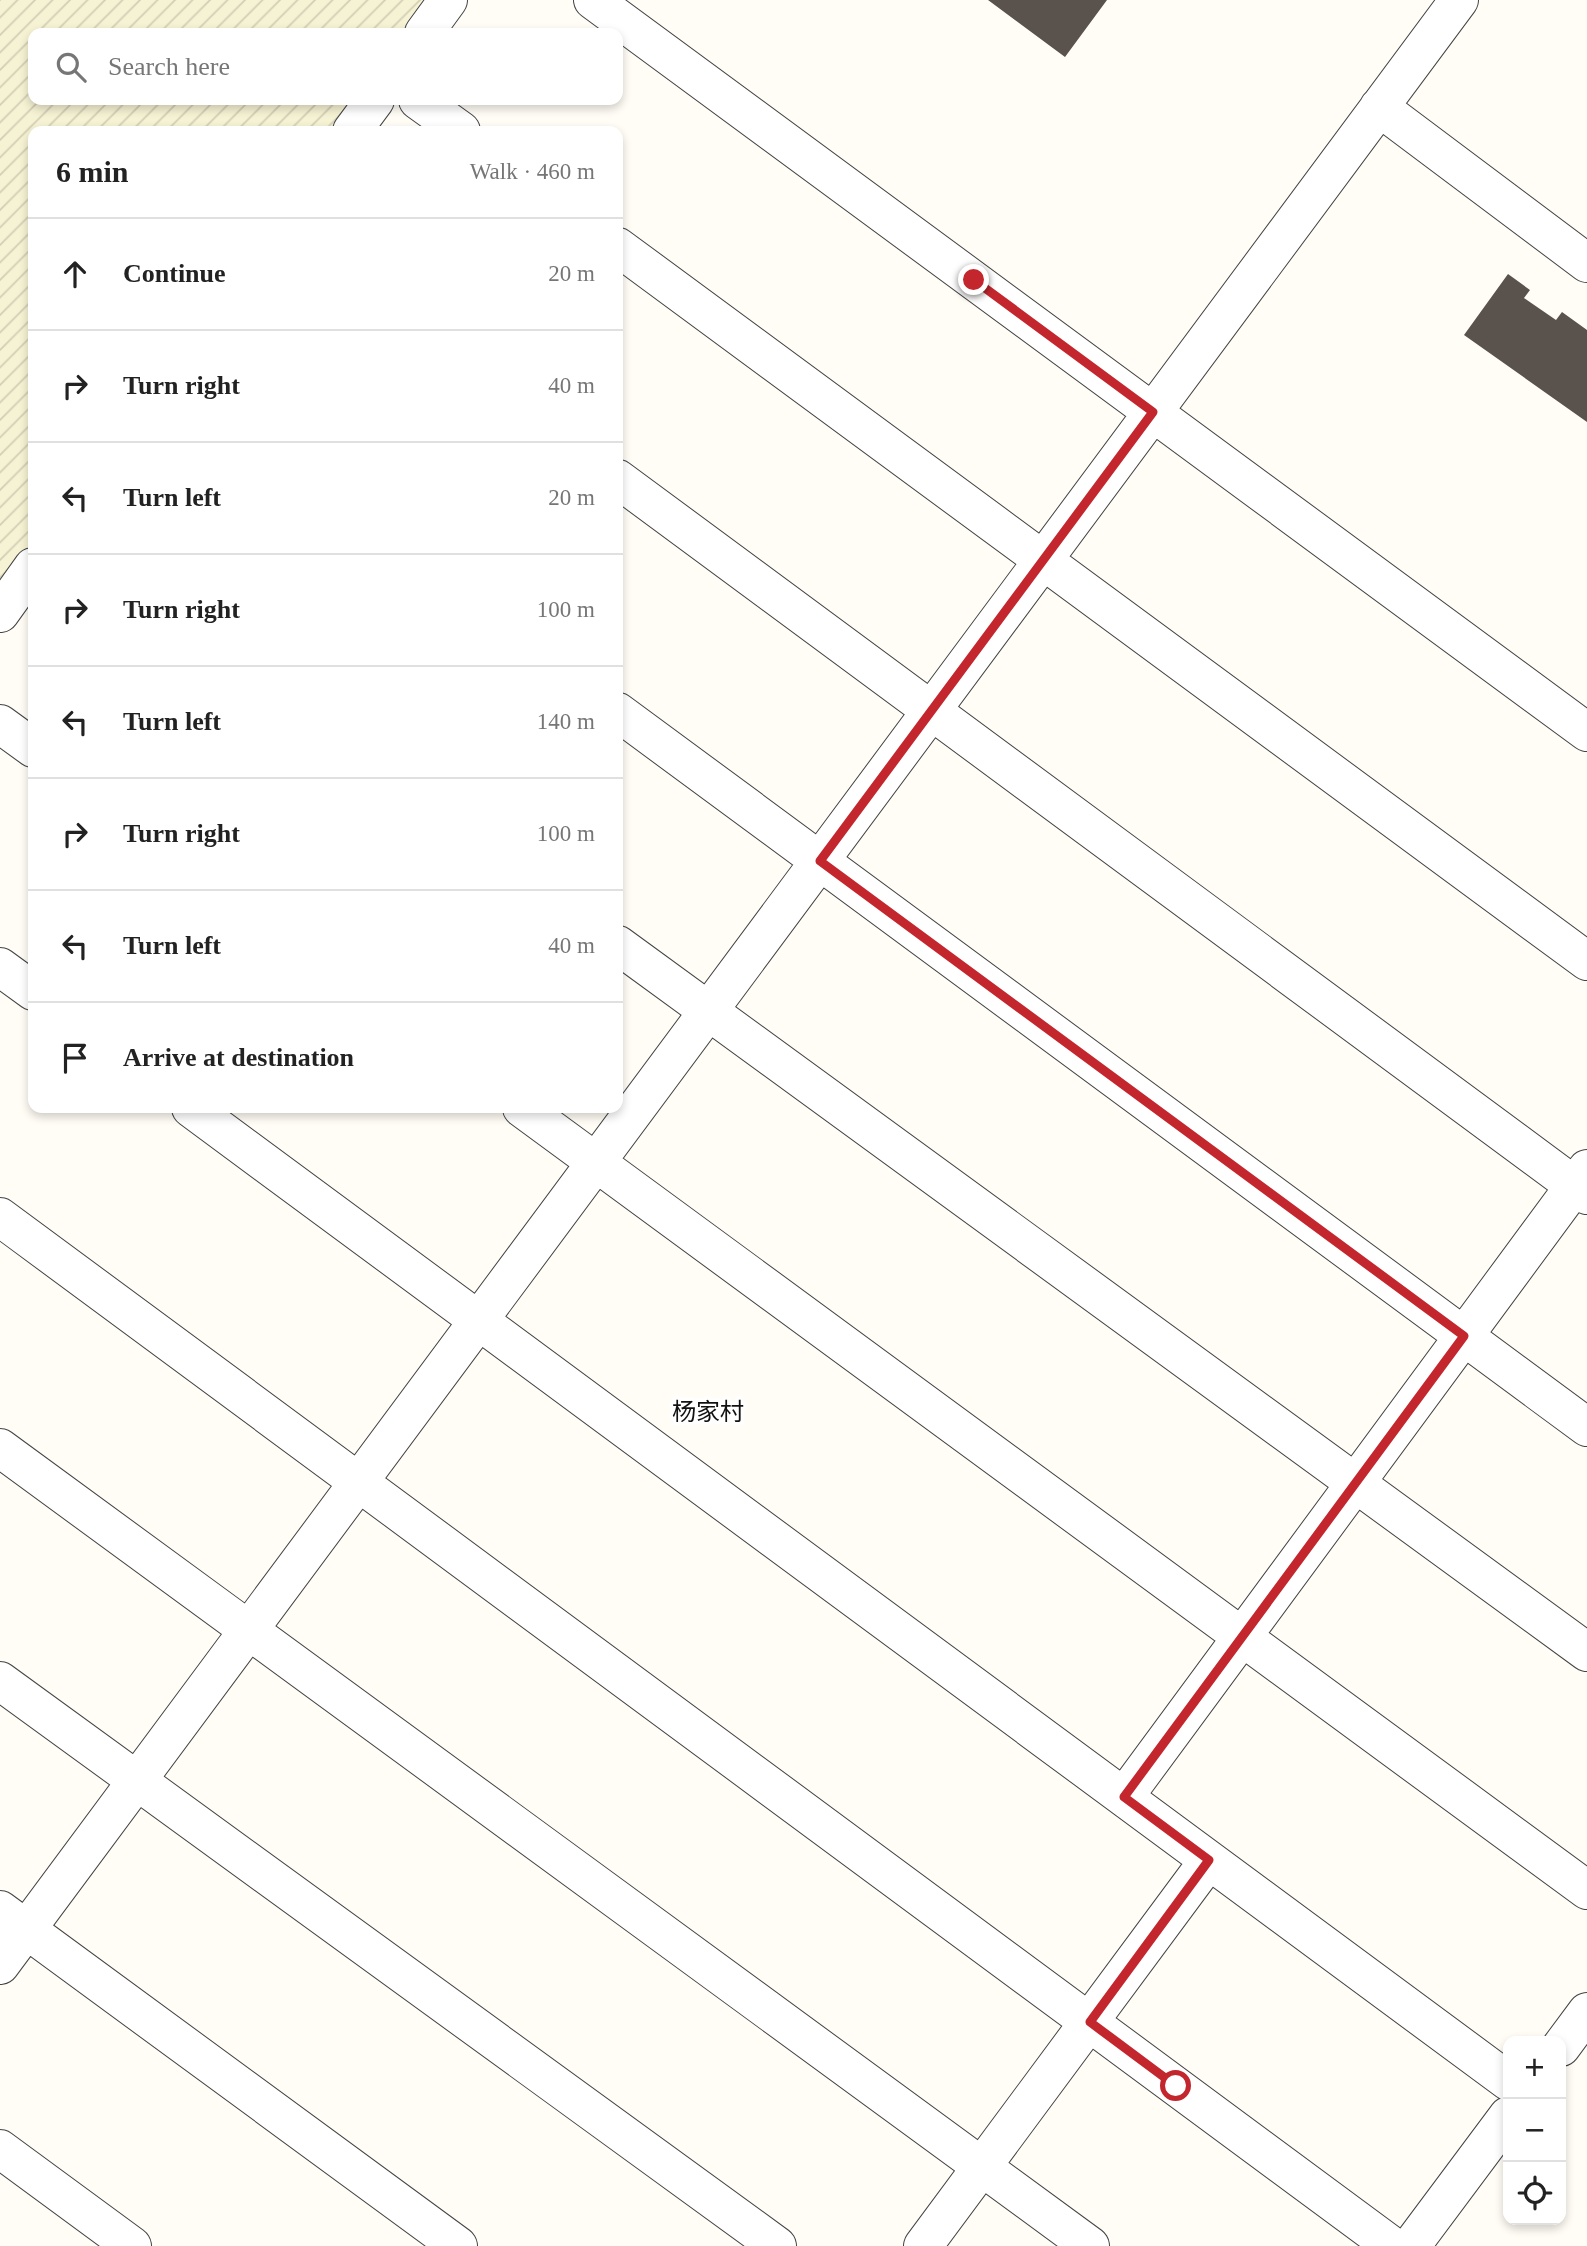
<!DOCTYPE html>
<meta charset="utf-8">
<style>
:root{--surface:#fff;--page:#f2f2f2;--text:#222;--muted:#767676;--line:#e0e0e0}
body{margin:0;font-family:"Times New Roman","Noto Sans SC",serif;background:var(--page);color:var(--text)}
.controls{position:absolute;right:21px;bottom:21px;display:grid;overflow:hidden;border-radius:14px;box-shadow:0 4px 10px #0003}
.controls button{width:63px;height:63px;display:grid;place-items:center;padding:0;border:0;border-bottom:2px solid var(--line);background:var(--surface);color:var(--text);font:35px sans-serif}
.stop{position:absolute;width:21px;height:21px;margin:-16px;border:5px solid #c4262e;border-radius:50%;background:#fff}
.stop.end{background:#c4262e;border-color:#fff;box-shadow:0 2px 7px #0008}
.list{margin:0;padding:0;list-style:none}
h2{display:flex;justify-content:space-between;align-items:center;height:91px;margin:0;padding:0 28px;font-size:30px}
h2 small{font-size:23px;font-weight:400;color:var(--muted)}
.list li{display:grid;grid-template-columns:46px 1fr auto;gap:21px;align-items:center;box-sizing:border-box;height:112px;padding:0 28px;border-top:2px solid var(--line)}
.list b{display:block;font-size:26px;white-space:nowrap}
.list em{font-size:23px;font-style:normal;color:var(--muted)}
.icon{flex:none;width:38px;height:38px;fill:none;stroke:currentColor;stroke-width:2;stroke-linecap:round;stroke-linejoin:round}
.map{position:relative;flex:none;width:1587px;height:2246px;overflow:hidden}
.search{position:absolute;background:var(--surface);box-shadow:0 4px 10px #0003;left:28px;top:28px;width:595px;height:77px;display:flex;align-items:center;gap:18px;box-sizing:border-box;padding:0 24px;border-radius:14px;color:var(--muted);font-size:26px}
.panel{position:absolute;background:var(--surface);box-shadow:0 4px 10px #0003;left:28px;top:126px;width:595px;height:987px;border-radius:14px}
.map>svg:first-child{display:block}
.farmland{fill:url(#farmland-furrows)}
.building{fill:#5a524d}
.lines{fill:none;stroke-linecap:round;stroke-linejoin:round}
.minor-casing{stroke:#444;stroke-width:40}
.minor{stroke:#fff;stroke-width:38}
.route{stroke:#c4262e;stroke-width:9}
.labels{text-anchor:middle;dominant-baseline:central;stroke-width:7;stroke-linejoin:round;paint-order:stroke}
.quarter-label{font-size:24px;fill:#111;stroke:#fff}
</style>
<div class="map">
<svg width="1587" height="2246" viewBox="0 0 1587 2246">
<defs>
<pattern id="farmland-furrows" width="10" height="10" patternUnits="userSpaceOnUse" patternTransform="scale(1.75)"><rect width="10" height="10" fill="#f6f3d4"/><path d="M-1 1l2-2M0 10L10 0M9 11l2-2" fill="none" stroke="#d2cfb5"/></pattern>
</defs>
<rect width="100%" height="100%" fill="#fffdf5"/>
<path class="farmland" d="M0,0h430l-24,33h-373v67h324l-23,31h-301v413l-33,45z"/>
<path class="building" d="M988,0h119l-42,57z
M1508,274l22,16 -6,8 32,22 6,-8 25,18v92l-123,-87z"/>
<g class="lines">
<defs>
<path id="minor" d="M593,0l994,732
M424,33l24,-33
M418,100l43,31
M1379,107l208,156
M352,131l23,-31
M618,247l969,714
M618,479l969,716
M0,613l33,-46
M618,712l969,715
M0,724l33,24
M618,945l969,707
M0,967l33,24
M191,1108l1317,973
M522,1108l1065,782
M0,1217l1392,1029
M0,1448l1090,798
M0,1681l777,565
M1124,1797l463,-628
M0,1910l458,336
M0,1965l1459,-1965
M1561,2047l26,-35
M0,2149l132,97
M923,2246l286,-386
M1411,2246l97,-130"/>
</defs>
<use href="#minor" class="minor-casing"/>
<use href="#minor" class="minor"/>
</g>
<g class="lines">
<path class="route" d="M974,280l179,132 -333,449 644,475 -340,461 85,63 -119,162 86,64"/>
</g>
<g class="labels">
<g class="quarter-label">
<text x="708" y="1412">杨家村</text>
</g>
</g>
</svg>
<div class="controls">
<button>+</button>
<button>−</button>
<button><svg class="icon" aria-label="locate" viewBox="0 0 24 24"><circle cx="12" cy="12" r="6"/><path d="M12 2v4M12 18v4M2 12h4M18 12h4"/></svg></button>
</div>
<div class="stop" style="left:1176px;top:2086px"></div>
<div class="stop end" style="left:974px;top:280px"></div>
<div class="search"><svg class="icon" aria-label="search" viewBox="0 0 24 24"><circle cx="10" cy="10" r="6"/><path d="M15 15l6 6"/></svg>Search here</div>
<section class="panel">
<h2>6 min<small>Walk · 460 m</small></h2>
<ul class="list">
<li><svg class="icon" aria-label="ahead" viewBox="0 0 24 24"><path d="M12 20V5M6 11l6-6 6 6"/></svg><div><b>Continue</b></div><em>20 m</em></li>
<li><svg class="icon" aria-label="right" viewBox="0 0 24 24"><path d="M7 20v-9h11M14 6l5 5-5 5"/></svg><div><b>Turn right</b></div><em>40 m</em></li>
<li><svg class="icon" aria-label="left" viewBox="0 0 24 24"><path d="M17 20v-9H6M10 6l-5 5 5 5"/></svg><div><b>Turn left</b></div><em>20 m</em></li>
<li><svg class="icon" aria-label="right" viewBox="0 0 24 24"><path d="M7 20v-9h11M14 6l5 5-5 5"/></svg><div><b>Turn right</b></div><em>100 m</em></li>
<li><svg class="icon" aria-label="left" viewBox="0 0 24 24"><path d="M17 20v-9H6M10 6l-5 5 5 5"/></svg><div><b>Turn left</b></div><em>140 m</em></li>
<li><svg class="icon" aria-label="right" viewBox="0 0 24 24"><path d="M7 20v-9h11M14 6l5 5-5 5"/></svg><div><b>Turn right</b></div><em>100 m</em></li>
<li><svg class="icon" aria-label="left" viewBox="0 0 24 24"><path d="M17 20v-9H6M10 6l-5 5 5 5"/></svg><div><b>Turn left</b></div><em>40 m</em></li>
<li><svg class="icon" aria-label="arrive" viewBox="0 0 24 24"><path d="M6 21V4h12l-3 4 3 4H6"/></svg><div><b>Arrive at destination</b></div></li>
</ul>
</section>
</div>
